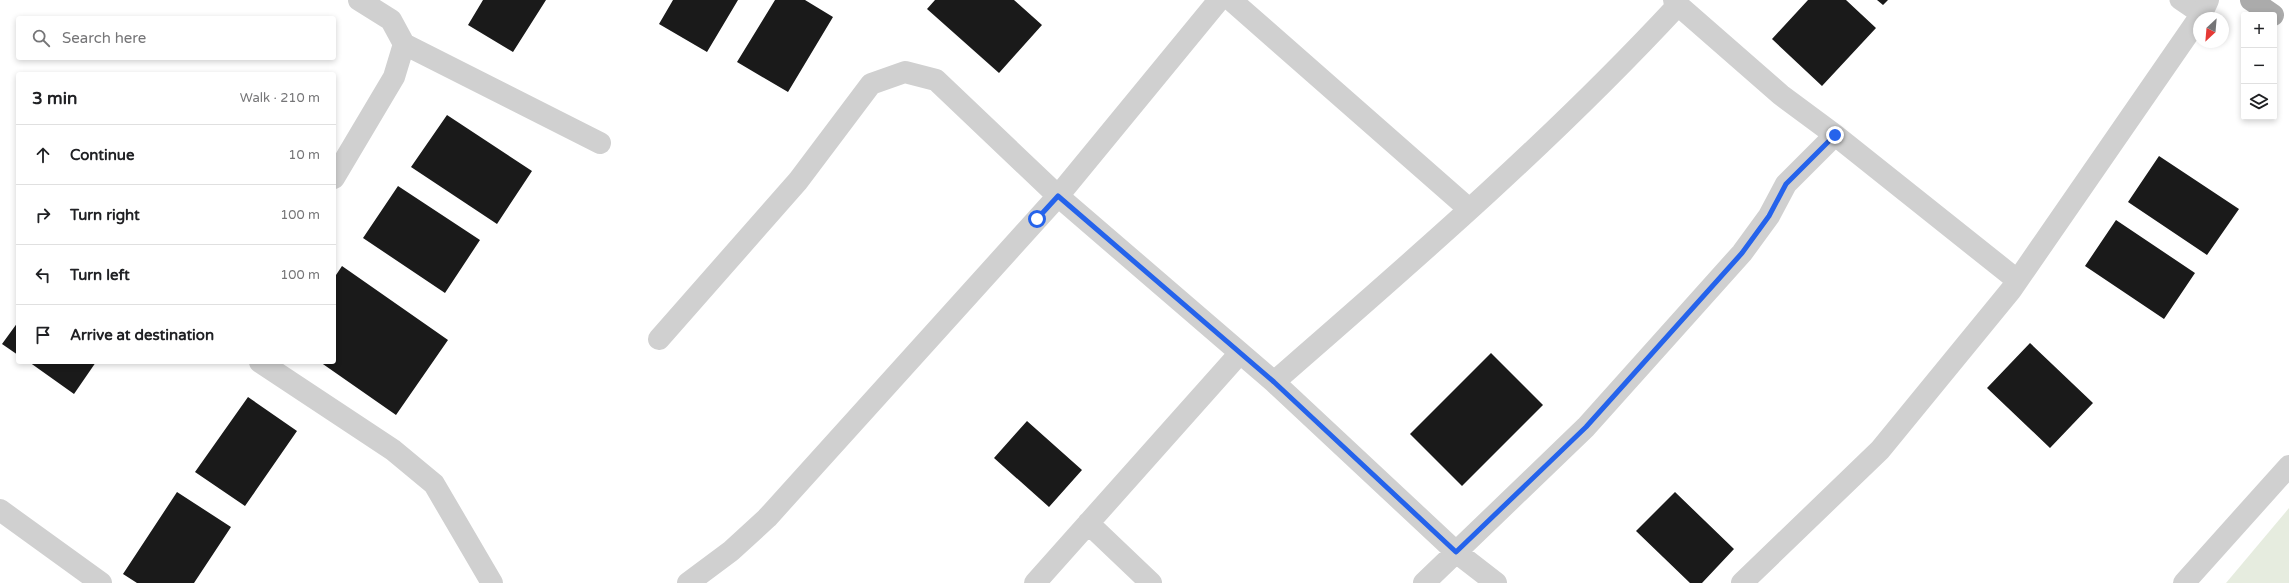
<!DOCTYPE html>
<meta charset="utf-8">
<style>
:root{--surface:#fff;--page:#f6f6f6;--text:#202124;--muted:#757577;--line:#e0e0e0}
body{margin:0;font-family:"Varela Round",sans-serif;background:var(--page);color:var(--text)}
.controls{position:absolute;right:12px;top:12px;display:grid;overflow:hidden;border-radius:4px;box-shadow:0 2px 6px #0003}
.controls button{width:36px;height:36px;display:grid;place-items:center;padding:0;border:0;border-bottom:1px solid var(--line);background:var(--surface);color:var(--text);font:20px sans-serif}
.compass{position:absolute;left:2193px;top:12px;width:36px;height:36px;border-radius:50%;background:var(--surface);box-shadow:0 2px 6px #0003;rotate:206deg}
.stop{position:absolute;width:12px;height:12px;margin:-9px;border:3px solid #2563eb;border-radius:50%;background:#fff}
.stop.end{background:#2563eb;border-color:#fff;box-shadow:0 1px 4px #0008}
.list{margin:0;padding:0;list-style:none}
h2{display:flex;justify-content:space-between;align-items:center;height:52px;margin:0;padding:0 16px;font-size:17px}
h2 small{font-size:13px;font-weight:400;color:var(--muted)}
.list li{display:grid;grid-template-columns:26px 1fr auto;gap:12px;align-items:center;box-sizing:border-box;height:60px;padding:0 16px;border-top:1px solid var(--line)}
.list b{display:block;font-size:15px;white-space:nowrap}
.list em{font-size:13px;font-style:normal;color:var(--muted)}
.icon{flex:none;width:22px;height:22px;fill:none;stroke:currentColor;stroke-width:2;stroke-linecap:round;stroke-linejoin:round}
.map{position:relative;flex:none;width:2289px;height:583px;overflow:hidden}
.search{position:absolute;background:var(--surface);box-shadow:0 2px 6px #0003;left:16px;top:16px;width:320px;height:44px;display:flex;align-items:center;gap:10px;box-sizing:border-box;padding:0 14px;border-radius:4px;color:var(--muted);font-size:15px}
.panel{position:absolute;background:var(--surface);box-shadow:0 2px 6px #0003;left:16px;top:72px;width:320px;height:292px;border-radius:4px}
.map>svg:first-child{display:block}
.green{fill:#e6ecdf}
.building{fill:#1a1a1a}
.lines{fill:none;stroke-linecap:round;stroke-linejoin:round}
.service{stroke:#d0d0d0;stroke-width:19}
.minor{stroke:#d0d0d0;stroke-width:22}
.primary{stroke:#ababab;stroke-width:22}
.route{stroke:#2563eb;stroke-width:5}
</style>
<div class="map">
<svg width="2289" height="583" viewBox="0 0 2289 583">
<rect width="100%" height="100%" fill="#fff"/>
<path class="green" d="M2289,508v75h-63z"/>
<path class="building" d="M483,0h63l-33,52 -45,-27z
M673,0h65l-31,52 -48,-28z
M775,0h30l28,17 -45,75 -51,-30z
M935,0h79l28,25 -43,48 -72,-64z
M1808,0h38l30,28 -54,58 -50,-47z
M1877,0h11l-5,5z
M447,115l85,56 -35,53 -86,-57z
M2159,156l80,53 -32,46 -79,-53z
M398,186l82,54 -35,53 -82,-55z
M2116,220l79,53 -31,46 -79,-53z
M342,266l106,74 -52,75 -76,-53h14v-84z
M18,322v33l-16,-11z
M2030,343l63,60 -43,45 -63,-60z
M1491,353l52,52 -81,81 -52,-52z
M29,362h67l-22,32z
M248,397l49,34 -52,75 -50,-34z
M1027,421l55,49 -33,37 -55,-49z
M177,492l54,35 -37,56h-57l-14,-9z
M1675,492l59,57 -32,34h-12l-54,-52z"/>
<g class="lines">
<path class="service" d="M2179,0l22,15"/>
<path class="minor" d="M1231,0l238,209
M404,44l196,99
M1835,135l182,145
M334,178l60,-101 10,-33 -13,-24 -32,-20
M659,339l139,-158 73,-97 34,-12 31,8 122,116 216,186 182,170 40,31
M260,362l133,88 41,34 58,99
M1274,382c139,-121 279,-242 404,-377l-4,-5
M0,510l101,73
M1088,523l63,60
M688,583l43,-32 36,-33 291,-322 161,-196
M1035,583l205,-230
M1424,583l162,-156 156,-174 27,-37 17,-32 49,-49 -54,-40 -103,-90
M1742,583l138,-133 131,-160 190,-275 7,-15
M2184,583l105,-117"/>
<path class="primary" d="M2251,0l22,15"/>
</g>
<g class="lines">
<path class="route" d="M1037,219l21,-23 216,186 182,170 130,-125 156,-174 27,-37 17,-32 49,-49"/>
</g>
</svg>
<div class="controls">
<button>+</button>
<button>−</button>
<button><svg class="icon" aria-label="layers" viewBox="0 0 24 24"><path d="M12 4l9 5-9 5-9-5zM3 14l9 5 9-5"/></svg></button>
</div>
<svg class="compass" viewBox="-18 -18 36 36"><path d="M0-13l5 13h-10z" fill="#e53935"/><path d="M0 13l5-13h-10z" fill="#757577"/></svg>
<div class="stop" style="left:1037px;top:219px"></div>
<div class="stop end" style="left:1835px;top:135px"></div>
<div class="search"><svg class="icon" aria-label="search" viewBox="0 0 24 24"><circle cx="10" cy="10" r="6"/><path d="M15 15l6 6"/></svg>Search here</div>
<section class="panel">
<h2>3 min<small>Walk · 210 m</small></h2>
<ul class="list">
<li><svg class="icon" aria-label="ahead" viewBox="0 0 24 24"><path d="M12 20V5M6 11l6-6 6 6"/></svg><div><b>Continue</b></div><em>10 m</em></li>
<li><svg class="icon" aria-label="right" viewBox="0 0 24 24"><path d="M7 20v-9h11M14 6l5 5-5 5"/></svg><div><b>Turn right</b></div><em>100 m</em></li>
<li><svg class="icon" aria-label="left" viewBox="0 0 24 24"><path d="M17 20v-9H6M10 6l-5 5 5 5"/></svg><div><b>Turn left</b></div><em>100 m</em></li>
<li><svg class="icon" aria-label="arrive" viewBox="0 0 24 24"><path d="M6 21V4h12l-3 4 3 4H6"/></svg><div><b>Arrive at destination</b></div></li>
</ul>
</section>
</div>
